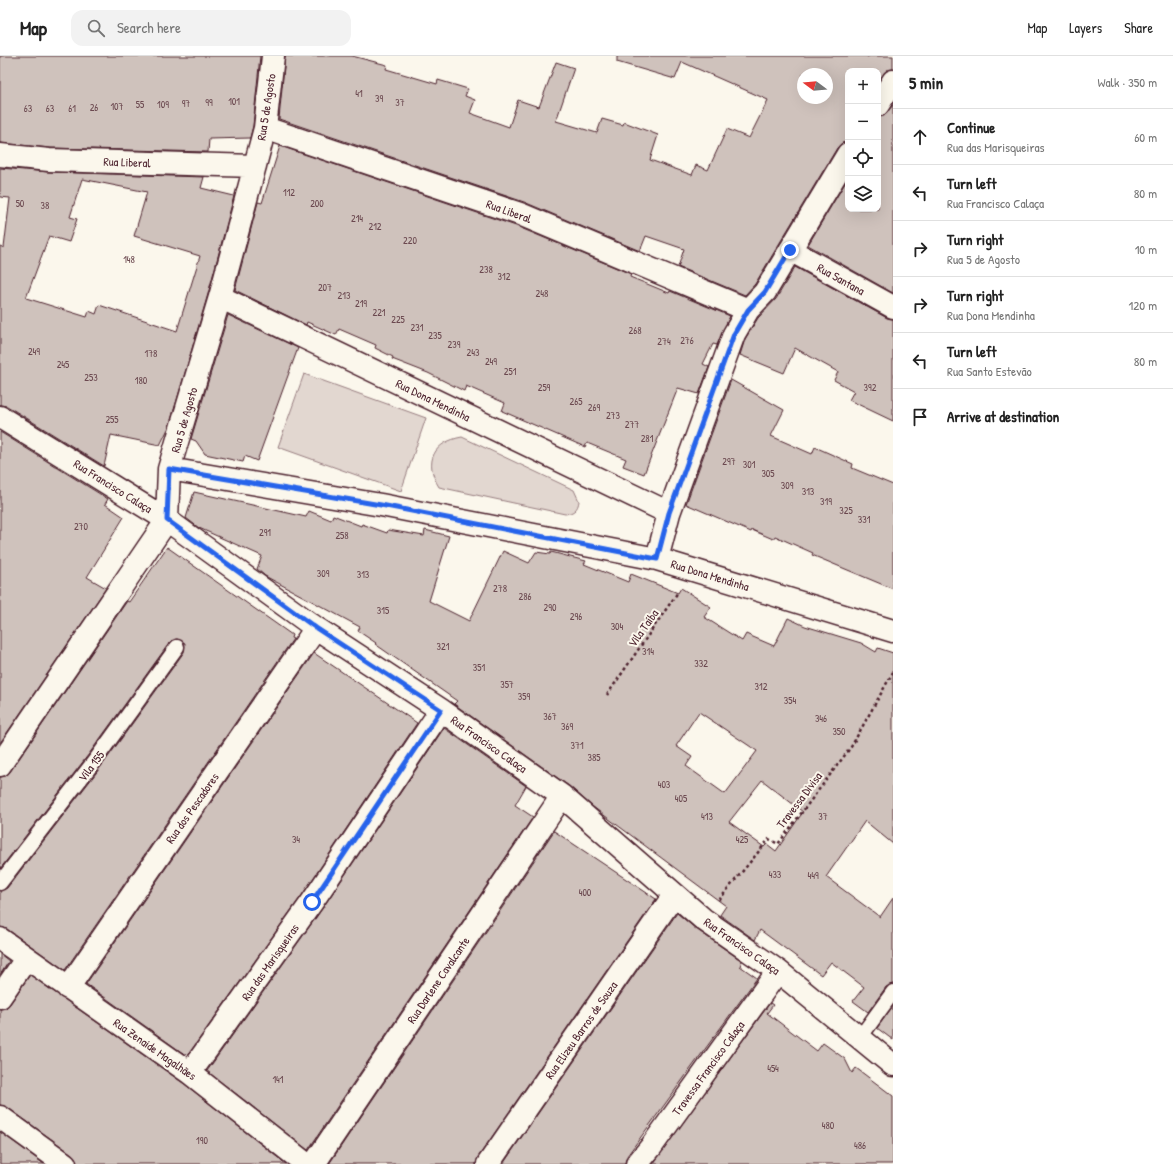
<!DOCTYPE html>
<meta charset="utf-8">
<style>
:root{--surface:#fff;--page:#f2f2f2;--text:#222;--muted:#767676;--line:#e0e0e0}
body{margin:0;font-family:"Patrick Hand",sans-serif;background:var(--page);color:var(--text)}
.controls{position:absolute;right:12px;top:12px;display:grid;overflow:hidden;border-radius:8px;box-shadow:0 4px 16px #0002}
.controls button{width:36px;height:36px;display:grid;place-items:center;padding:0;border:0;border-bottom:1px solid var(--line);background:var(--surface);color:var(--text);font:20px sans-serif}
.compass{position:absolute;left:797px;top:12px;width:36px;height:36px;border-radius:50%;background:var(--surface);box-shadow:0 4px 16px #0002;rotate:286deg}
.stop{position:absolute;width:12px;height:12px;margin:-9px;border:3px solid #2563eb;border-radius:50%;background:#fff}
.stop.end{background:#2563eb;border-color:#fff;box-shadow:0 1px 4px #0008}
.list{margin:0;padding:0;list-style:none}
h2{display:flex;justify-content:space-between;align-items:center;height:52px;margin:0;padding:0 16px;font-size:17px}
h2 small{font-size:13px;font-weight:400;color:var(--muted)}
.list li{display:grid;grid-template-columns:26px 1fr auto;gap:12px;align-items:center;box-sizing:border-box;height:56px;padding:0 16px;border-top:1px solid var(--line)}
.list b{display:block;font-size:15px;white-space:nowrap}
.list p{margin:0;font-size:13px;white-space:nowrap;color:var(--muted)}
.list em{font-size:13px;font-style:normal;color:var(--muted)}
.icon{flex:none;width:22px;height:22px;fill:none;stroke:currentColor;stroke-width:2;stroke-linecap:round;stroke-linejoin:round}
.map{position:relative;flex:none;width:893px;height:1108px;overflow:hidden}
header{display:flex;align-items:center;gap:24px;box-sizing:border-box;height:56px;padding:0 20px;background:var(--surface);border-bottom:1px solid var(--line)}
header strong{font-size:19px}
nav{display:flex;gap:22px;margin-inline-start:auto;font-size:14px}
.search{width:280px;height:36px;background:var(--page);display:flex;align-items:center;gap:10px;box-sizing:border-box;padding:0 14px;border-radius:12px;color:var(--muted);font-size:15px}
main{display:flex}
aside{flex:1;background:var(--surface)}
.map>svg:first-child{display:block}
.green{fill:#e2d7d0;stroke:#967b7e}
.building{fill:#cfc2bc;stroke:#4a1f2b;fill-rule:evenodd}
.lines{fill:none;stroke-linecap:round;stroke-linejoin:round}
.lane-casing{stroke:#4a1f2b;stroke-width:17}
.street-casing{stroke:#4a1f2b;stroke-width:25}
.path{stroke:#4a1f2b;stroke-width:2.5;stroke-dasharray:3 3;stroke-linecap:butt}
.lane{stroke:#fbf7ec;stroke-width:14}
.street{stroke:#fbf7ec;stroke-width:22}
.route{stroke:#2563eb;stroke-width:5}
.labels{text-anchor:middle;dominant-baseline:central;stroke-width:4;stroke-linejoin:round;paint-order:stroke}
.number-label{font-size:10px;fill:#6b484f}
.street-label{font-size:12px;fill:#4a1f2b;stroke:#fbf7ec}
</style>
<header>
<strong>Map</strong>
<div class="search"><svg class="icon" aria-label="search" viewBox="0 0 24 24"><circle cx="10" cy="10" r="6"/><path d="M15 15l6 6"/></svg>Search here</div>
<nav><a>Map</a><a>Layers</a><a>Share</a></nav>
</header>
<main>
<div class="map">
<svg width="893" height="1108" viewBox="0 0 893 1108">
<rect width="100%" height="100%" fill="#fbf7ec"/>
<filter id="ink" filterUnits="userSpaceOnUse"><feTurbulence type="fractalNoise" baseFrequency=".025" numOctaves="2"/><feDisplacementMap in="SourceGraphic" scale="8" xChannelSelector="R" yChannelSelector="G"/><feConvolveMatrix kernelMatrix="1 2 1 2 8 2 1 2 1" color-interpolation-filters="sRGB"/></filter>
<g filter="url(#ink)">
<path class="green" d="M304,318l122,44 -25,73 -123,-44z
M462,381l112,53 5,11c-1,8 -5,12 -14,13l-126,-27c-16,-26 -5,-45 23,-50z"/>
<path class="building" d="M0,0h260l-7,70 -3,12 -41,1 -1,13 -158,-4 -50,-5z
M285,0h67l35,9 -1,4 51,15 1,-4 30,9 -3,7 10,4 -5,13 39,14 9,-27 21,7 17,-45 18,6 -18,53 41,12 5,-14 21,6 1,-3 34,13 -8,25 42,15 4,-10 12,5 19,-41 22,9 19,-38 -86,-38 -7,17 -58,-17v-6h249l2,1 1,-1h24v13l-6,1 -9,11v-10h-30v71l-6,1 -5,5 -82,136 -10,11 -67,-28 6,-18 -38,-13 -6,15 -116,-49 -245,-83zM803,18h24v24h-24z
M893,49v188l-85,-48 40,-67v31h30v-92l6,-1z
M280,90l236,80 115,48 -1,3 39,16 1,-2 60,25 -13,29 -4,-1 -10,20 6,3 -10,27 -21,-6 -34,86 -21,-8 3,-7 -39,-16 -2,4 -83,-36 3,-8 -39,-17 -2,5 -36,-18 -36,-14 1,-2 -18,-9 1,-3 -37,-16 -3,6 -29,-13 -1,3 -71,-35 23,-88 4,1z
M0,112l49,4 155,5 -3,11 33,8 -26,98 -39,133 -9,18 -49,-10 -7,31 -97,-60 -7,-1v-159l4,2 6,-50 -10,-1zM82,123l65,13 -13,44 66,20 -23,75 -78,-26 -3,9 -7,-3 -2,6 -61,-19 23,-62 20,6 8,-23 -7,-2z
M795,211l92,51 6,1v102l-44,-21 5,-9 -20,-11 4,-8 -43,-24 -11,25 -44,-18 5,-16 13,-21 18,-19z
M228,259l70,33 -41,113 -12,-5 -2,6 -38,-8 -9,-13 -5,-2z
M731,324l53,30 -13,26 41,18 3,-7 38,17 -1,4 41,17v104l-81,-34 1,-2 -38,-17 -2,3 -21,-9 -1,2 -65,-28z
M0,376l108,67 -3,5 19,13 -37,60 19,11 -106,155z
M194,436l112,25 3,-6 22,9 2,-5 28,11 1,-2 25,9 1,-3 36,6 1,-6 24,6 -20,65 40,20 34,-70 26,12 7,-11 14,2 1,-2 35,9 -2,3 44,18 3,-8 47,19 3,-5 30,19 -7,10 38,24 4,-7 28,12 14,-28 17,8 56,17 15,9 2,-4 15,5v191l-28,-23 -39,56 54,40 13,-19v86l-7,3 -18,25 -15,-11 11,-14 -33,-25 -10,13 -61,-45 -5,10 -35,-25 6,-9 -133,-99 -24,-21 -115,-82 3,-3 -82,-57 1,-1 -18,-12 2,-4 -95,-51 -8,-7 5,-13 -63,-28 -13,-10zM699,656l58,39 -32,43 -39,-28 6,-9 -16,-11zM762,724l41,32 -27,39 -9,-7 -3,3 -35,-25z
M167,491l125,88 -1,3 2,1 -228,331 -58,-41 -7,-2v-36l7,-3 96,-124 81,-112 1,-9 -8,-4 -7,3 -81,112 -89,115v-92l6,-1 4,-4 117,-171 2,1z
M314,597l103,70 -115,172 -115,161 -101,-72z
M444,672l82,58 -11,19 18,12 -225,333 -101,-79 115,-162z
M554,775l102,68 -178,258 -2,7h-147z
M677,857l19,16 46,32 -2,5 17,12 -130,178 -2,8h-122z
M0,898l9,7 -9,14z
M30,919l153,108 103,81h-209l-1,-5 -4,-5 -65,-47 -7,-2v-96l6,-1 4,-4z
M770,947l3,2 -6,8 50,38 6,-8 22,16 7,14 4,-5 37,28v68h-240z
M893,950v34l-16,-12z
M0,1076l44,32h-44z"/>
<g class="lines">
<defs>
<path id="lane" d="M0,827l96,-124 81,-112
M859,983l34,-47"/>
<path id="street" d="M878,49l15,-24
M265,72l255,86 228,96
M0,99l49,5 206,6
M790,194l103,57
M220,241l449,216
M0,361l167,103 149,108 125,82 121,86 141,123 75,52 115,94
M169,413l212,36 276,54 236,72
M657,503l12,-46 65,-179 14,-24 17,-18 83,-138
M0,709l167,-245 2,-51 51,-172 45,-169 8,-72
M0,883l190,134 116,91
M68,932l248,-360
M0,941l26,-38
M190,1017l122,-171 129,-192
M0,1061l65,47
M314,1108l248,-368
M488,1108l186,-269
M637,1108l14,-17 127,-176"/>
</defs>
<use href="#lane" class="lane-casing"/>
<use href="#street" class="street-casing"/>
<path class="path" d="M607,639l71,-103
M719,844l50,-61 9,5 73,-97 42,-75"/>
<use href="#lane" class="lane"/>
<use href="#street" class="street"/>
</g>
</g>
<g class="lines" filter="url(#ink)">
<path class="route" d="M312,846l129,-192 -125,-82 -149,-108 2,-51 212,36 276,54 12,-46 65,-179 14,-24 17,-18 25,-42"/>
</g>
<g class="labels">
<g class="number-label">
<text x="359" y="37">41</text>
<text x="379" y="42">39</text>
<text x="234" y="45">101</text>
<text x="209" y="46">99</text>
<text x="400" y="46">37</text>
<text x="186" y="47">97</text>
<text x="140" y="48">55</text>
<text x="163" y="48">109</text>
<text x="117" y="50">107</text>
<text x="94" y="51">26</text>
<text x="28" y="52">63</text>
<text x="50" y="52">63</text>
<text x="72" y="52">61</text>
<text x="289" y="136">112</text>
<text x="20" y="147">50</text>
<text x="317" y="147">200</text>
<text x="45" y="149">38</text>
<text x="357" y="162">214</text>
<text x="375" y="170">212</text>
<text x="410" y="184">220</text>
<text x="129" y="203">148</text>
<text x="486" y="213">238</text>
<text x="504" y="220">312</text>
<text x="325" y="231">207</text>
<text x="542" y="237">248</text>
<text x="344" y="239">213</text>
<text x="361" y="247">219</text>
<text x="379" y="256">221</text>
<text x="398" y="263">225</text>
<text x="417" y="271">231</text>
<text x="635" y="274">268</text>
<text x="435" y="279">235</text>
<text x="687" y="284">276</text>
<text x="664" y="285">274</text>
<text x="454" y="288">239</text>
<text x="34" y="295">249</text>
<text x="473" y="296">243</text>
<text x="151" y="297">178</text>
<text x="491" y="305">249</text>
<text x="63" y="308">245</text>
<text x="510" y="315">251</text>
<text x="91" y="321">253</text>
<text x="141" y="324">180</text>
<text x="544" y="331">259</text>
<text x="870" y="331">392</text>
<text x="576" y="345">265</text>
<text x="594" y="351">269</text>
<text x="613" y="359">273</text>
<text x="112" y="363">255</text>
<text x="632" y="368">277</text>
<text x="647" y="382">281</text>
<text x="729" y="405">297</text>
<text x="749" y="408">301</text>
<text x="768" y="417">305</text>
<text x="787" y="429">309</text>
<text x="808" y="435">313</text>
<text x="826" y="445">319</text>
<text x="846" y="454">325</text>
<text x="864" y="463">331</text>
<text x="81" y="470">270</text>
<text x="265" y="476">291</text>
<text x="342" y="479">258</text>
<text x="323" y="517">309</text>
<text x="363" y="518">313</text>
<text x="500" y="532">278</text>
<text x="525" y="540">286</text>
<text x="550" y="551">290</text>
<text x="383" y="554">315</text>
<text x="576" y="560">296</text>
<text x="617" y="570">304</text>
<text x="443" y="590">321</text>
<text x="648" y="595">314</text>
<text x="701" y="607">332</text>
<text x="479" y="611">351</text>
<text x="507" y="628">357</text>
<text x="761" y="630">312</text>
<text x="524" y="640">359</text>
<text x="790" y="644">354</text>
<text x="550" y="660">367</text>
<text x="821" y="662">346</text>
<text x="567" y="670">369</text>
<text x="839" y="675">350</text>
<text x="577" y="689">371</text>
<text x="594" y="701">385</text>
<text x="664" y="728">403</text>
<text x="681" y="742">405</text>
<text x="707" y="760">413</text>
<text x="823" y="760">37</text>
<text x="296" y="783">34</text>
<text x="742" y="783">425</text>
<text x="775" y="818">433</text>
<text x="813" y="819">449</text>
<text x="585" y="836">400</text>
<text x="773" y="1012">454</text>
<text x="278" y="1023">141</text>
<text x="828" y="1069">480</text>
<text x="202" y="1084">190</text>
<text x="860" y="1089">486</text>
</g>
<g class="street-label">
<text transform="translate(266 51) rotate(-81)">Rua 5 de Agosto</text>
<text transform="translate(127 106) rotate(2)">Rua Liberal</text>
<text transform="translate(509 155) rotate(20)">Rua Liberal</text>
<text transform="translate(841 223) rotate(29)">Rua Santana</text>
<text transform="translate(433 344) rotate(26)">Rua Dona Mendinha</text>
<text transform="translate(184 364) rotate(-74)">Rua 5 de Agosto</text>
<text transform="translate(113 430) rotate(32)">Rua Francisco Calaça</text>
<text transform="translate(710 519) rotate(17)">Rua Dona Mendinha</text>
<text transform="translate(643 572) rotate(-55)">Vila Taíba</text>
<text transform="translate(489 688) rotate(35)">Rua Francisco Calaça</text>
<text transform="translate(91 710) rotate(-53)">Vila 155</text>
<text transform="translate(799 744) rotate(-53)">Travessa Divisa</text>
<text transform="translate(192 752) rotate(-55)">Rua dos Pescadores</text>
<text transform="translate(742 890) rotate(35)">Rua Francisco Calaça</text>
<text transform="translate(270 906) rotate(-55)">Rua das Marisqueiras</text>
<text transform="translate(438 924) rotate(-56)">Rua Darlene Cavalcante</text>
<text transform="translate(581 974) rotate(-55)">Rua Elizeu Barros de Souza</text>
<text transform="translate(155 993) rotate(35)">Rua Zenaide Magalhães</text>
<text transform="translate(708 1012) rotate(-54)">Travessa Francisco Calaça</text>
</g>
</g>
</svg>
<div class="controls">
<button>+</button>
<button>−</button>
<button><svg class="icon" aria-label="locate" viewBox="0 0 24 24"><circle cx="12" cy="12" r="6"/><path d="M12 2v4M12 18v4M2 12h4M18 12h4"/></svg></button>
<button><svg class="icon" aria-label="layers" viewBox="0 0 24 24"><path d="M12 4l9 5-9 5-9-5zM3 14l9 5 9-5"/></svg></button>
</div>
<svg class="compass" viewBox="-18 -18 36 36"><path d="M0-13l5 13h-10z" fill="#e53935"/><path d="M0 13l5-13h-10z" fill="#767676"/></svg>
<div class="stop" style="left:312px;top:846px"></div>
<div class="stop end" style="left:790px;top:194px"></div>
</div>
<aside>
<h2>5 min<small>Walk · 350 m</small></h2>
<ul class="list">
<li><svg class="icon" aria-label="ahead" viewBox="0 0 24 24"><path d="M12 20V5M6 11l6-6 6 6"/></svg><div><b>Continue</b><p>Rua das Marisqueiras</p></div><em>60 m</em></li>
<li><svg class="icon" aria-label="left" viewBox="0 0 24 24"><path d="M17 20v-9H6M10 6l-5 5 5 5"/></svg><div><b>Turn left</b><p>Rua Francisco Calaça</p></div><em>80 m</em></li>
<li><svg class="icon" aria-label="right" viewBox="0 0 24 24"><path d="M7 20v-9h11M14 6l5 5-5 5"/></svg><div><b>Turn right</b><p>Rua 5 de Agosto</p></div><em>10 m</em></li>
<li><svg class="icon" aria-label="right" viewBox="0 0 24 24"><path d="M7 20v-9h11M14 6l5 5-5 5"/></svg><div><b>Turn right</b><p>Rua Dona Mendinha</p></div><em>120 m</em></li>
<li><svg class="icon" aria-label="left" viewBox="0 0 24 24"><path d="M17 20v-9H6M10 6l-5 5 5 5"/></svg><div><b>Turn left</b><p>Rua Santo Estevão</p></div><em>80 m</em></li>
<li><svg class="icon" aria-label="arrive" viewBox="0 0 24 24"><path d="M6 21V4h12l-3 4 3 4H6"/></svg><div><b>Arrive at destination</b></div></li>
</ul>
</aside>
</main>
